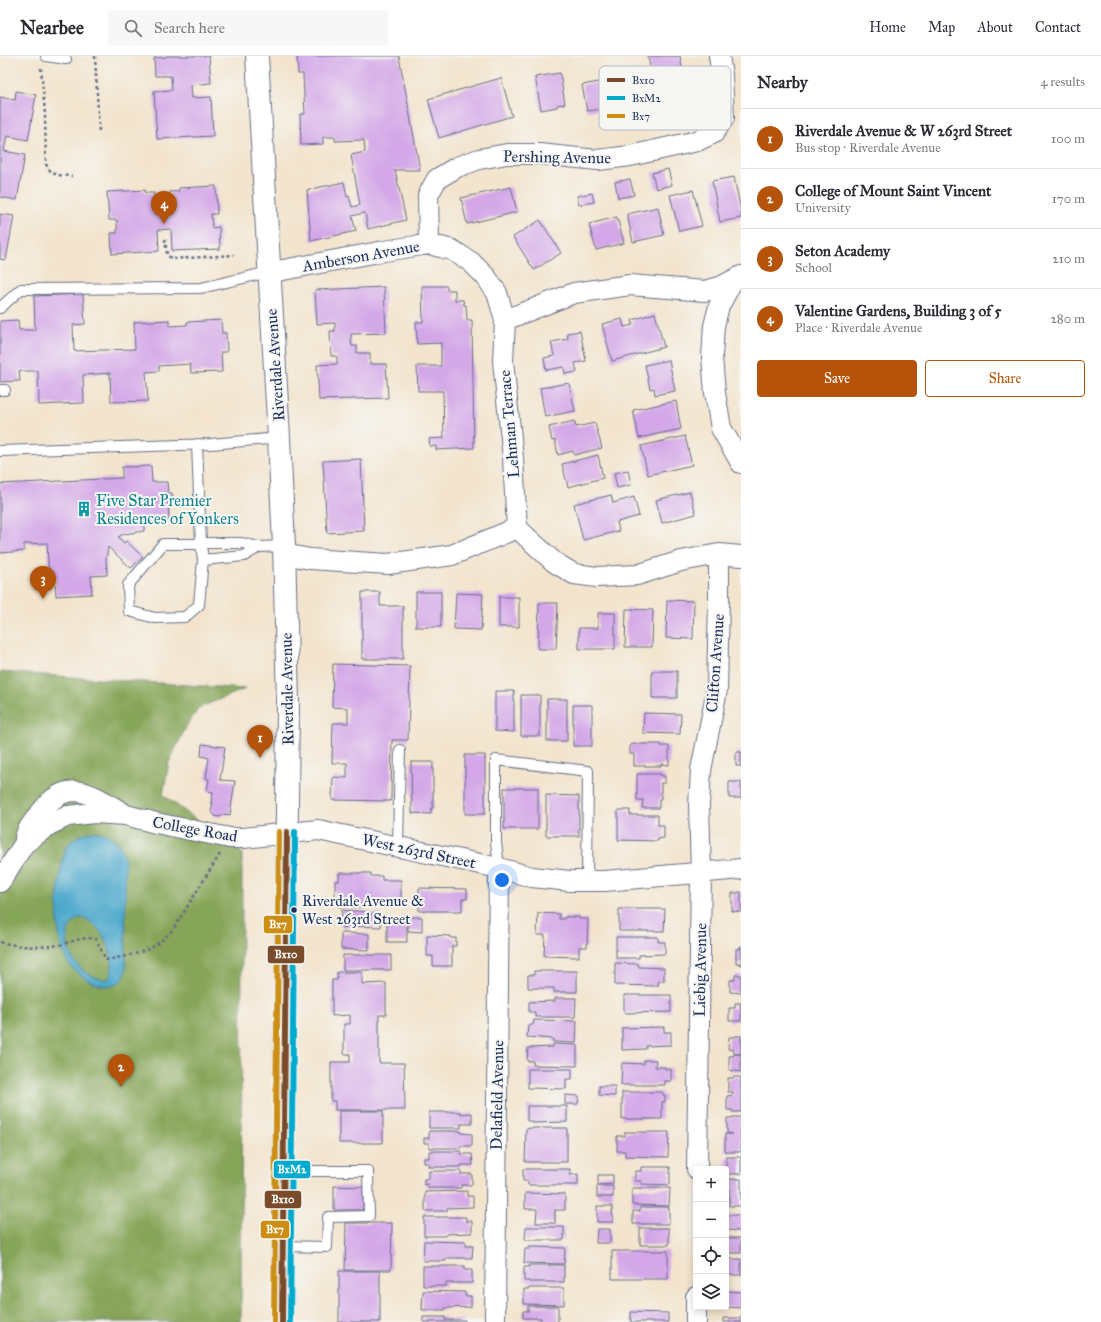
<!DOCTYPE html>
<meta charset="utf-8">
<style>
:root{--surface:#fff;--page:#f7f7f7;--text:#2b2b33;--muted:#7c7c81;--line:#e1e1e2;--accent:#b45309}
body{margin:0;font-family:"IM FELL Great Primer",serif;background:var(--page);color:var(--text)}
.controls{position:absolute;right:12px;bottom:12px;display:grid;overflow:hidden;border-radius:4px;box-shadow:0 2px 10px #0003}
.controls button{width:36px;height:36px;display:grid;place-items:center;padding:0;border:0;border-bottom:1px solid var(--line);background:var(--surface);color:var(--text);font:20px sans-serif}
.you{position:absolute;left:502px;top:824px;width:14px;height:14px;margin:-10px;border:3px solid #fff;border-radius:50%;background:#1a73e8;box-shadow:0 0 0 6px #1a73e833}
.badge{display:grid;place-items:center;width:26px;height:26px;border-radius:50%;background:var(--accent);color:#fff;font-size:13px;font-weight:700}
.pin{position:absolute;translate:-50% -33px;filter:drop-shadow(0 1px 2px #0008)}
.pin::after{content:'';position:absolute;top:21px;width:14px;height:12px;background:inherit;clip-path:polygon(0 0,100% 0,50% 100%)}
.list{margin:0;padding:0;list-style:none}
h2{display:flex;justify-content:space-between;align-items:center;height:52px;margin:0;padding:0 16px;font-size:17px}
h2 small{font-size:13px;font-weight:400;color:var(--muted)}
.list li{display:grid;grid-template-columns:26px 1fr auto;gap:12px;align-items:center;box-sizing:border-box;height:60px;padding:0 16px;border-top:1px solid var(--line)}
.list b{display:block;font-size:15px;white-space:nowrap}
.list p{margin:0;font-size:13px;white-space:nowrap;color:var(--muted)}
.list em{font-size:13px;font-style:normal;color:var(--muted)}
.actions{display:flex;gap:8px;padding:12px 16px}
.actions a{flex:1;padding:9px 0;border:1px solid var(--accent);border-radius:4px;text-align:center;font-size:14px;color:var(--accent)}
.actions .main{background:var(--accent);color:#fff}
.icon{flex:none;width:22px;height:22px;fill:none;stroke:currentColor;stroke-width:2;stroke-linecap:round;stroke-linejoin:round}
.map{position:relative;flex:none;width:741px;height:1266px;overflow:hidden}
header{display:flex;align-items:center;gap:24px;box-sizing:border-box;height:56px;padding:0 20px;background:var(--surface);border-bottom:1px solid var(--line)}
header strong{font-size:19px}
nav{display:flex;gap:22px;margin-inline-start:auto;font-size:14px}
.search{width:280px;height:36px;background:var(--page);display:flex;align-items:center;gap:10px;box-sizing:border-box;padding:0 14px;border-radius:4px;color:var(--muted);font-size:15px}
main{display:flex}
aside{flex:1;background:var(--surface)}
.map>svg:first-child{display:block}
.forest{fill:#86a559;stroke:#506a5c}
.water{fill:#4ea9cc;stroke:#346c95;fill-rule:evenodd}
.building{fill:#d4a8e8}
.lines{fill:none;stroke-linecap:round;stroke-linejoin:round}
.service-casing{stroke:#676e85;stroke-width:12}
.minor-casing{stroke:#676e85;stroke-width:22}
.secondary-casing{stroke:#676e85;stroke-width:24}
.path{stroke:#676e85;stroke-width:2.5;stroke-dasharray:3 3;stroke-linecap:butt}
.service{stroke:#fff;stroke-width:10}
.minor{stroke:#fff;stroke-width:20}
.secondary{stroke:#fff;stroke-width:22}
.bus-1-casing{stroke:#f6f6f2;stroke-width:9}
.bus-2-casing{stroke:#f6f6f2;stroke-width:9}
.bus-3-casing{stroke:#f6f6f2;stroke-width:9}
.bus-1{stroke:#7a4b2a;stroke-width:6}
.bus-2{stroke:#00a9ce;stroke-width:6}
.bus-3{stroke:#cb8e13;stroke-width:6}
.bus-dot{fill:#1b2f5e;stroke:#f6f6f2;stroke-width:1.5}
.labels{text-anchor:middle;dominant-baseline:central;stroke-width:4;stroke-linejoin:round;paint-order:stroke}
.bus-label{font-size:15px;fill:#1b2f5e;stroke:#f6f6f2;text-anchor:start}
.street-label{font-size:16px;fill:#1b2f5e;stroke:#f6f6f2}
.culture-label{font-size:16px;fill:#0d838f;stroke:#f6f6f2;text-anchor:start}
.key{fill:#f6f6f2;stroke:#b4bac6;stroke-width:1}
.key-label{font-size:11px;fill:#1b2f5e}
.line-badge{stroke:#f6f6f2;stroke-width:1.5}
.badge-label{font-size:11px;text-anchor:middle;font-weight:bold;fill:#fff}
</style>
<header>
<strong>Nearbee</strong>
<div class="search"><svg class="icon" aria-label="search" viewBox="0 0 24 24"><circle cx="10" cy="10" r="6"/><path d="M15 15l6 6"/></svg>Search here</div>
<nav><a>Home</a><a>Map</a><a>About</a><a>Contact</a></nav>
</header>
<main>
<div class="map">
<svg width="741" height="1266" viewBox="0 0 741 1266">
<rect width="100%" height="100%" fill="#f6f6f2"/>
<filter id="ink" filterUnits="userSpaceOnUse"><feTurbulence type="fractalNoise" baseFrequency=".025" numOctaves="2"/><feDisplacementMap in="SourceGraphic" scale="8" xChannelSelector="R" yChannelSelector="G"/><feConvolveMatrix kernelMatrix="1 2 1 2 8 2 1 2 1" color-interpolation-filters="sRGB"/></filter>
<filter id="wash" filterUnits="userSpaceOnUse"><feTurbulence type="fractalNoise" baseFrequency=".012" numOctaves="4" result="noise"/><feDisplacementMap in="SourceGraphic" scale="16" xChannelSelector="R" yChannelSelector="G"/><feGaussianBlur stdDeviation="0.9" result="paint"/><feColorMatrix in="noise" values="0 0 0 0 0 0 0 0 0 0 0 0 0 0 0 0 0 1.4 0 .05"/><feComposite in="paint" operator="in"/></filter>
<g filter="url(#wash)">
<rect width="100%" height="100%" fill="#f3e4ce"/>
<path class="forest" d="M0,616l245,17 -46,19 -12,17 -18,37 -6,33 79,58 -1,469h-241z"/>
<path class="water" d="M94,775c20,4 28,12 31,32l1,107c-7,31 -45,10 -57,-6 -16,-24 -13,-78 -6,-105 1,-3 1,-8 3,-11 6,-11 17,-15 28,-17zM80,862c22,1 42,48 27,62 -13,-1 -28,-10 -34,-21 -8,-13 -9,-34 7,-41z"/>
<g id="blocks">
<path class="building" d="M166,0h43l2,27 -20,2 1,13 19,-1 2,39 -56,3 -3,-48 18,-1 -1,-14h-16l-1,-18 12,-1z
M297,0h102l21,114h-25l11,50 -38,9 -3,-16h-1l-12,3 4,15 -45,10 -4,-51 37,-8 3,15 2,-1 3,11 8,-2 -9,-50 14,-3 -1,-12 -29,1v-4h-12v7l-22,1 -1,-31h5l-2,-40h-5z
M648,0h32l2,12 -31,5z
M560,17l5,31 -8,1v2l-16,3 -6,-33z
M501,22l11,38 -73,22 -11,-39z
M616,23l5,28 -34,4 -5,-26z
M16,35l20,4 -8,45 -21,-4 -3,15 21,4 -8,45 -17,-3v-100l15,3z
M668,113l4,16 -16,4 -4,-16z
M734,121l7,34v7l-21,4 -8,-41z
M630,123l4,16 -16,3 -3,-16z
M216,130l1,28h-6l1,14 7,-1 1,22 -48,2 -1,-22 -13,1 1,21 -47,3 -1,-21h6v-13h-8l-2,-28 38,-2v3h9l1,16 16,-1 -1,-16 9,-1v-3z
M511,131l6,25 -50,12 -6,-26z
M693,134l9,36 -23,5 -9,-36z
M592,137l2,9 -15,3 -2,-9z
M658,151l6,28 -31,7 -6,-28z
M0,158l14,2 -8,44 -6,-1z
M617,161l7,26 -28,7 -7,-26z
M540,164l21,33 -27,17 -21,-33z
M422,230h25v4h8v10h8l1,5h2l1,15h5l2,128 -38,2v-4h-6l-1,-7 15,-1 -1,-47h-25l-1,-25h24v-23l-24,1 -1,-22h7z
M384,231l2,46 -35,1v6l1,6h5v7h13v11h16l2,34 -69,2 -2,-35 20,-1v-8h-6l-1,-25h5v-8l-18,1 -2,-34z
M83,238l2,30 -12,1 1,26 61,-2 -1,-27 35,-2v6l18,-1v-3l34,-2 1,13h4l1,19h-6l1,20 -31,1 -1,-9 -31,2v5l-13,1 2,29 -37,1 -1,-29 -27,2 1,28 -45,2 -1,-34h-19l1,10 -20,1v-61l18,-1 1,10h16l-1,-34z
M655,257l9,34 -52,14 -10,-37 20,-5 2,8 9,-2 -1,-5z
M580,275l6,30 -11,2 2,9 -12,2 -1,-7 -18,3 -2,-12 10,-2 -3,-14 17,-3 -1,-6z
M669,304l6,31 -20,4 -1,-7 -4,1 -5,-24z
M569,327l6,28 -30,6 -5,-29z
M676,345l5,28 -42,9 -6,-28z
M574,365l2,6 19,-4 7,25 -28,7 -1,-4 -15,4 -3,-15 -3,1 -3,-14z
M685,380l7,29 -44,10 -7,-29z
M598,399l5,23 -35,9 -6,-23z
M361,403l3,72 -37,2 -4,-72z
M151,410l1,16h15l1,11h4l1,5h-5l1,21 -15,1v4h-10v7l-20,3 -6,3 6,6 2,-2 17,16 -12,11 -23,-21 -2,12 1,16 -16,1 1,18 -36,2 -1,-18 -6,1 -2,-36 -23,1v7l-24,2v-69l122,-6v-11z
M628,414l3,15 -14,3 -3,-15z
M690,436l6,22 -34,9 -6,-23z
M611,439l2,8 21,-6 5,19 -22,6 2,9 -36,9 -9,-36z
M362,536h18v14h23v53h-41z
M416,536h25v35h-25z
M456,537l27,1 -2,36 -27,-1z
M499,541h20v30h-20z
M667,544l27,1 -1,38 -27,-1z
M539,547h19l-2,46h-18z
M626,553l27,1 -1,37h-27z
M598,557h17v36h-36v-21h19z
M333,608l77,2 -2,74h-16l-1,61 -59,-1 1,-23 14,1v-15h-15l1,-40h15v-15l-16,-1z
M652,615h25v27h-25z
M495,635h19v41l-19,-1z
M521,639h19v41h-19z
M547,643h20v42h-20z
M573,649h19v41h-19z
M644,657l37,1 -1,20 -37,-1z
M202,688l23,3 -5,33 15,1 -5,34 -5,-1 -5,3 -5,-1 -4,-5 2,-8h-2l2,-11 -6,-1 2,-12 -3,-1 3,-20 -8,-2z
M634,688h27v2h8v19l-8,-1v2h-27v-12h-4v-9z
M736,696h5v14h-5z
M465,699h20v59h-20z
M411,706h22v46l-2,1v5l-19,-1z
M637,718h24v2h4v7h-4v16h-2v9h-17l1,-8h-6z
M729,726h12v16h-12z
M504,732h34v41h-34z
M546,739l33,1v40h-33z
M618,754h12v5h28v10h6v13l-6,1v2l-40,-1z
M339,817h32l-1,3h12v4h19v23h-31v4h-31v-5h-4v-21h4z
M419,832l48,1v10h-5v12h-43z
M738,836h3v20l-9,-1v-18h6z
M619,853h46l-1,22h-45z
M342,854l28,2 -1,2h12v13l-35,-1v2l-5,-1z
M538,857l21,1v5h5l1,-2h14v2h9l-1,28h-8v10l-35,-1 1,-21h-8z
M408,861h14v15l-14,-1z
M387,864h20v22h-20z
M341,877l28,1v16l-28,-1z
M427,879l24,1v2h5v8h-4v20h-19v-10h-6z
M616,881h42v5h7v12l-26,1v3h-23z
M740,890h1v19h-2l1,-2h-4v-14h4z
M343,899h48v15h-48z
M615,907l23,1 1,3 25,1v13h-6v5l-43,-1z
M534,915h43v21h-23v-4h-26v-13h6z
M337,916h25v12l24,-1v32h-7v48h25l1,47h-70v-9h-4v-39h19v-8h-6v-30h6v-9l-18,1v-36h5z
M735,919h6v18l-11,-1v-12h5z
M624,939h47v17l-47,1z
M555,942h21l-1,19h-40v-5h-6v-10l26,-1z
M735,947h6v18h-12v-13h6z
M534,964l43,1 -1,22 -23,-1v-3l-26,-2 1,-12h5z
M664,971v5h7v13l-25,1v3l-24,1v-22z
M735,980h6v18h-7v-4l-6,-1 1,-12h6z
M553,988l24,1v21l-44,-1v-4h-6l1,-13 25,-1z
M734,998h7v18l-12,-2v-14h5z
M644,1004h12l-1,7h10v2h6v12h-6v4h-44l1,-22 22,1z
M528,1013h44v10h-6v10l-38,-1z
M733,1021h8v35h-9v-2h-5v-14l6,-1v-3h-5v-14h5z
M599,1030h16v10l-16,-1z
M622,1036h40l1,3h2v7h-3v17h-40z
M565,1039l14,1 -1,8h-13z
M527,1050h40v16l-35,1v-2h-5z
M339,1055h44v32h-44z
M429,1056h32v2l11,-1v11h-11v4h-32z
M732,1061h9v35h-16v-18h7l-5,-1v-15h5z
M531,1072h36v34h-42l1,-33z
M429,1075h32v2l11,1v12h-11v2h-32v-5h-5v-5h5z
M625,1076h44l-1,25 -43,-1v-5h-8v-15h8z
M429,1095h32v3h11l1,11h-12v2h-33l1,-4h-5v-5h5z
M726,1101h15v17h-15z
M641,1111h29v18l-29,-1v-3h-6v-10h6z
M523,1113h47v6l8,-1v11h-50v-4h-5z
M429,1115h32v3h11v11h-11v3h-33v-4l-4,1v-6h5z
M598,1119h15v9l-15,1z
M729,1123h12v27h-12z
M334,1130l29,1v23h-29z
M597,1130h16v11h-16z
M632,1132h38l-1,18 -37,-1z
M467,1135v5h6v11l-26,1v3h-22v-19z
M525,1137l40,1v16h-10v13h-19l1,-14h-12z
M597,1150h15l1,16h-16z
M640,1151h29v17h-36v-13h7z
M726,1159h15v16l-15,-1z
M424,1161h42v4h6v12l-26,1v2h-22z
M346,1167h46l-1,47h-46z
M526,1171h38v13h-39z
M640,1172h29v17h-29z
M597,1173h13v14h-14z
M726,1182h15v15h-15z
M424,1185l42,1v4h7l-1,12h-26v3h-23z
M529,1191l36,1 -1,16 -40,-1 1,-14h4z
M612,1195h56v28h-56z
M726,1203h15v16h-15z
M529,1209h35v17h-35v-1h-5v-14h5z
M423,1210h42v4h7v13h-26v3h-23z
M339,1215h41v51h-41z
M529,1232h35v17l-40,-1v-15h5z
M423,1235l42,1v4h6v11l-26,1v2h-23z
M726,1235l15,1v16l-15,-1z
M528,1250h30v16h-17v-4h-18v-7h5z
M631,1256l37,1v9h-37z
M423,1261h22v3h20v2h-42z
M724,1262h17v4h-17z"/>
</g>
</g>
<g filter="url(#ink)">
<use href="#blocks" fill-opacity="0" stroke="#676e85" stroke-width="1"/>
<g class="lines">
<defs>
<path id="service" d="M46,0l20,3
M0,252l21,-19 180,-1 68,-16
M0,334h5
M197,388l4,100 2,16 -4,45 -14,12 -30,1 -26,-7 -1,-26 35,-41h38l3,-1h38l17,4 -15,9 -41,4
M0,395l211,-7 68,-6
M259,491l25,-1
M398,791l2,-97
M499,812l-3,-26v-82l92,11 -1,111
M283,1190l44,1 1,-30 41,-1 -1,-45h-84"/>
<path id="minor" d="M429,188l-1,-49 9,-16 20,-12 22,-8 28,-5h32l59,6 32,-4 67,-15 17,-8 10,-15 -2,-43 -3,-19
M269,216l14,-2 101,-19 45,-7 23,6 19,12 15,15 11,16 8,27 -2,41 10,97 4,70
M733,224l-14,26 -5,20 -2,31 3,36 6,35 20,35
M505,264l69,-27 56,-8 75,6 15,-4 21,-11
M284,498l26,5 78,5 64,-9 65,-27 37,34 20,12 23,3 40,-2 44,-14 38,-7 22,2
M25,782c2,-10 10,-18 16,-26 27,-37 52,-17 82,1
M0,826l24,-38 25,-19 19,-9 26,-3 32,2 30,8 74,15h13l75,-8 181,38 33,9 38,4h35l136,-12
M697,1113l4,-297 -2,-67 2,-35 16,-80 2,-91v-45
M495,1266l4,-454
M696,1266v-25"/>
<path id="secondary" d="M257,0l22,382 5,108 4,156 -6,620"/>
</defs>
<use href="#service" class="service-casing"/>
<use href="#minor" class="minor-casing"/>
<use href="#secondary" class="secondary-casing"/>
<path class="path" d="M95,0l4,76
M41,12l4,46 1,50c6,13 13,11 26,12
M165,183l2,16 5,4 62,-4
M0,886c18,5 40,6 59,3 14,-3 22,-9 37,-6l10,21c30,-6 47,-7 68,-32l46,-74"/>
<use href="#service" class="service"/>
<use href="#minor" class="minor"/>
<use href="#secondary" class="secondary"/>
<defs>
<path id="bus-1" d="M282,1266l5,-490"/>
<path id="bus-2" d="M290,1266l5,-490"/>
<path id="bus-3" d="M274,1266l5,-490"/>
</defs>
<use href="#bus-1" class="bus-1-casing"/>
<use href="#bus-2" class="bus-2-casing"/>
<use href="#bus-3" class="bus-3-casing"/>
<use href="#bus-1" class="bus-1"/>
<use href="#bus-2" class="bus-2"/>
<use href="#bus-3" class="bus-3"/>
</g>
</g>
<defs>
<symbol id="building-bare" viewBox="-9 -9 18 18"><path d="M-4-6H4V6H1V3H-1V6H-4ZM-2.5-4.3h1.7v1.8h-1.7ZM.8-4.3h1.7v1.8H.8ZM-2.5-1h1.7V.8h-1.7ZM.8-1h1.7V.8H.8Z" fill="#0f9aa8" stroke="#f6f6f2" stroke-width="2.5" paint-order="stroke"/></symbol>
</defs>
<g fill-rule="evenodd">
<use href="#building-bare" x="73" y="442" width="22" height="22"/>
</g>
<circle class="bus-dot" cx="294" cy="854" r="3.5"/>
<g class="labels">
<g class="bus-label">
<text x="302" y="845">Riverdale Avenue &amp;<tspan x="302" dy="18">West 263rd Street</tspan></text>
</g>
<g class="street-label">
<text transform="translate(557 101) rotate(1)">Pershing Avenue</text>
<text transform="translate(361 200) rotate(-10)">Amberson Avenue</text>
<text transform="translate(275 309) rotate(-94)">Riverdale Avenue</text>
<text transform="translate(509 368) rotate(-95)">Lehman Terrace</text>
<text transform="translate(715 607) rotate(-86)">Clifton Avenue</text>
<text transform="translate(287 633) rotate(-91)">Riverdale Avenue</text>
<text transform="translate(195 773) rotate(10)">College Road</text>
<text transform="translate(419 795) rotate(12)">West 263rd Street</text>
<text transform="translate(700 914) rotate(-89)">Liebig Avenue</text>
<text transform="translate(497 1039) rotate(-89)">Delafield Avenue</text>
</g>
<g class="culture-label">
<text x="96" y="444">Five Star Premier<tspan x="96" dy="18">Residences of Yonkers</tspan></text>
</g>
</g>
<rect x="599" y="10" width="132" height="64" rx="6" class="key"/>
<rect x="607" y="22" width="18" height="4" fill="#7a4b2a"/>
<rect x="607" y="40" width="18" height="4" fill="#00a9ce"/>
<rect x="607" y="58" width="18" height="4" fill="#cb8e13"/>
<g class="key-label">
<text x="632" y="28">Bx10</text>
<text x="632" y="46">BxM2</text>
<text x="632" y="64">Bx7</text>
</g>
<g class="line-badge">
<rect x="263" y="859" width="30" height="19" rx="4" fill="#cb8e13"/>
<rect x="267" y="889" width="38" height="19" rx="4" fill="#7a4b2a"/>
<rect x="273" y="1104" width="38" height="19" rx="4" fill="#00a9ce"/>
<rect x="264" y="1134" width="38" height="19" rx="4" fill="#7a4b2a"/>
<rect x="260" y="1164" width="30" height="19" rx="4" fill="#cb8e13"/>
</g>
<g class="badge-label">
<text x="278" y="872">Bx7</text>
<text x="286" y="902">Bx10</text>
<text x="292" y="1117">BxM2</text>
<text x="283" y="1147">Bx10</text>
<text x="275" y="1177">Bx7</text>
</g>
</svg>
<div class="controls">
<button>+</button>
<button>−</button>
<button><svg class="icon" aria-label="locate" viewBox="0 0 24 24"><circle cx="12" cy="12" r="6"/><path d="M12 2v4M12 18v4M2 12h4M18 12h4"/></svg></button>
<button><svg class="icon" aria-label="layers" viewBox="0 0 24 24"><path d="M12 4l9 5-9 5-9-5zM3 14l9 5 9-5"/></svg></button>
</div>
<div class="you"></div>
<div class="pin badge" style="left:260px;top:702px">1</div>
<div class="pin badge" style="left:121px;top:1031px">2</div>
<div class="pin badge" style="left:43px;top:543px">3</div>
<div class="pin badge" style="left:164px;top:168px">4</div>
</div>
<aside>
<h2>Nearby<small>4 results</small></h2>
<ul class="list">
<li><span class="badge">1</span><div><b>Riverdale Avenue &amp; W 263rd Street</b><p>Bus stop · Riverdale Avenue</p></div><em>100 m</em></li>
<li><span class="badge">2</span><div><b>College of Mount Saint Vincent</b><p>University</p></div><em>170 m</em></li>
<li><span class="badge">3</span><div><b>Seton Academy</b><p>School</p></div><em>210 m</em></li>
<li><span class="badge">4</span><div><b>Valentine Gardens, Building 3 of 5</b><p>Place · Riverdale Avenue</p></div><em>280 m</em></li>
</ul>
<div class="actions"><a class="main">Save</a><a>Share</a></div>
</aside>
</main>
